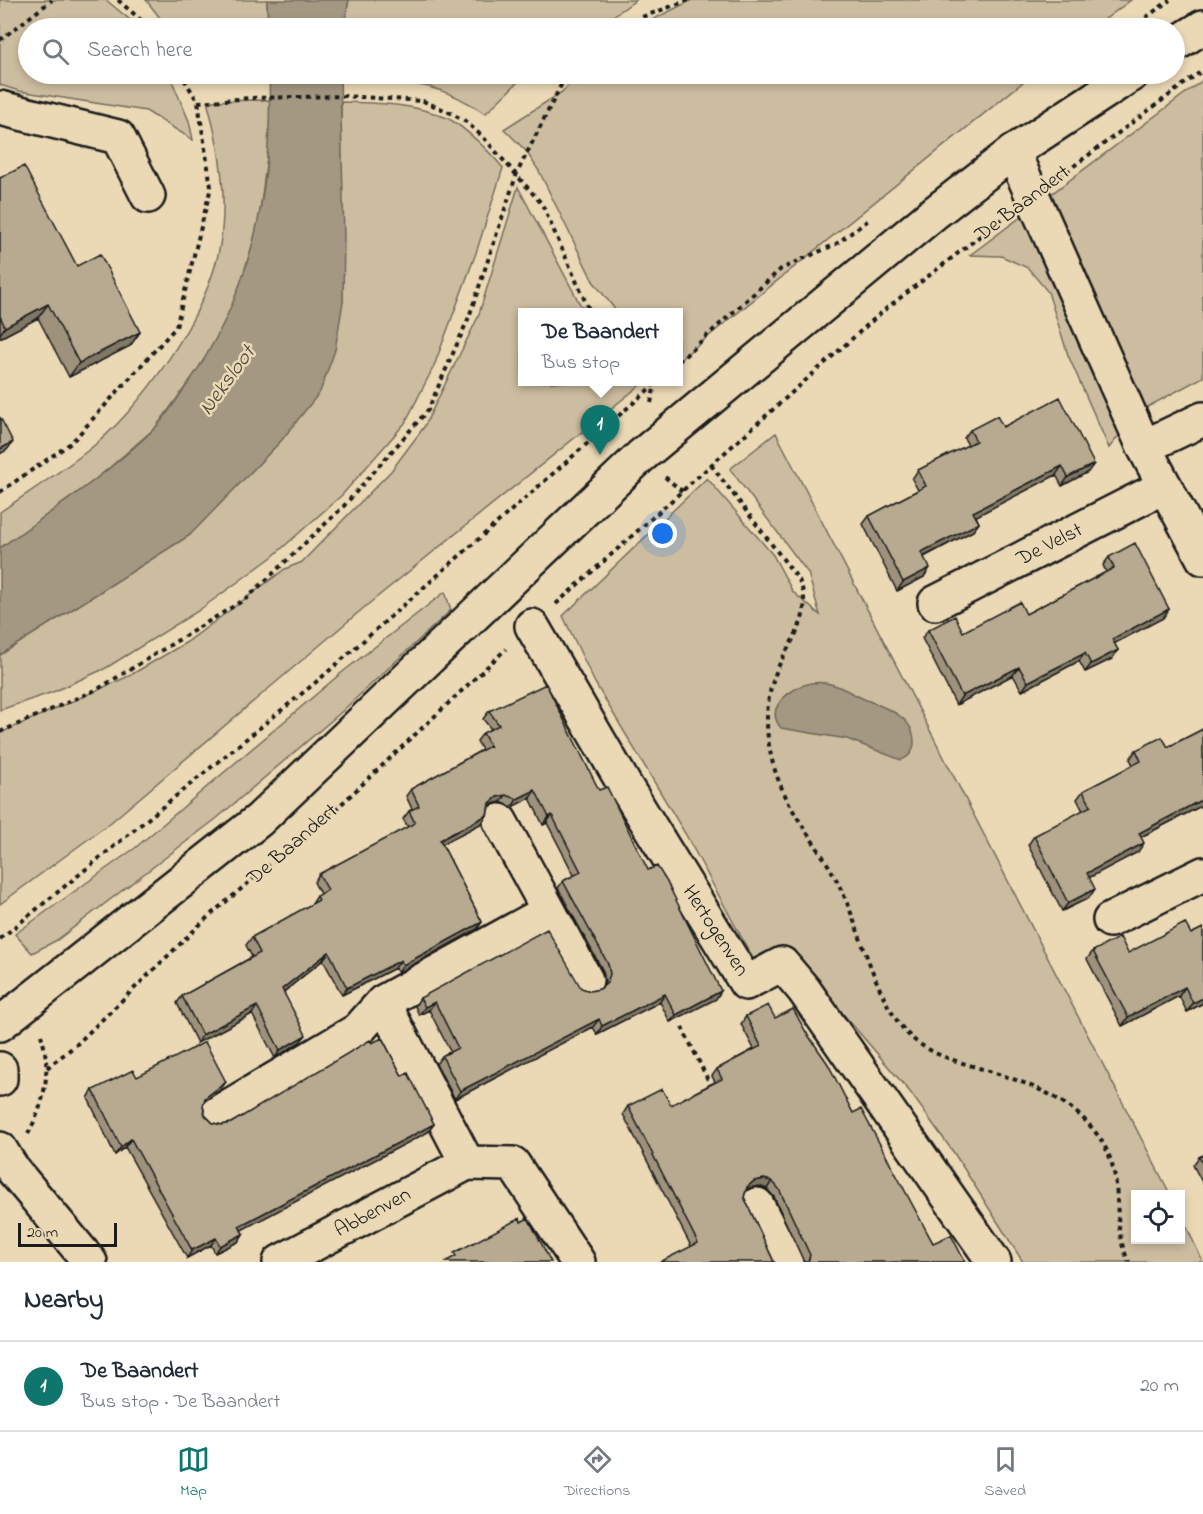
<!DOCTYPE html>
<meta charset="utf-8">
<style>
:root{--surface:#fff;--page:#f2f2f3;--text:#1f2937;--muted:#747a83;--line:#e0e1e3;--accent:#0f766e}
body{margin:0;font-family:"Indie Flower",sans-serif;background:var(--page);color:var(--text)}
.controls{position:absolute;right:18px;bottom:18px;display:grid;overflow:hidden;border-radius:0px;box-shadow:0 3px 9px #0003}
.controls button{width:54px;height:54px;display:grid;place-items:center;padding:0;border:0;border-bottom:2px solid var(--line);background:var(--surface);color:var(--text);font:30px sans-serif}
.scale{position:absolute;left:18px;bottom:15px;width:99px;box-sizing:border-box;padding-left:6px;border:3px solid #1c1c1c;border-top:0;font-size:16px;line-height:21px;white-space:nowrap;color:#1c1c1c;-webkit-text-stroke:4px #ebd9b6;paint-order:stroke}
.you{position:absolute;left:663px;top:534px;width:21px;height:21px;margin:-15px;border:4px solid #fff;border-radius:50%;background:#1a73e8;box-shadow:0 0 0 9px #1a73e833}
.badge{display:grid;place-items:center;width:39px;height:39px;border-radius:50%;background:var(--accent);color:#fff;font-size:20px;font-weight:700}
.pin{position:absolute;translate:-50% -50px;filter:drop-shadow(0 2px 3px #0008)}
.pin::after{content:'';position:absolute;top:32px;width:21px;height:18px;background:inherit;clip-path:polygon(0 0,100% 0,50% 100%)}
.popup{position:absolute;left:518px;top:308px;width:165px;height:78px;box-sizing:border-box;display:grid;place-content:center;border-radius:0px;background:var(--surface);filter:drop-shadow(0 2px 4px #0005);font-size:20px;white-space:nowrap;color:var(--muted)}
.popup b{font-size:22px;color:var(--text)}
.popup::after{content:'';position:absolute;left:50%;top:100%;margin-left:-12px;border:12px solid transparent;border-top-color:var(--surface)}
.list{margin:0;padding:0;list-style:none}
h2{display:flex;justify-content:space-between;align-items:center;height:78px;margin:0;padding:0 24px;font-size:26px}
h2 small{font-size:20px;font-weight:400;color:var(--muted)}
.list li{display:grid;grid-template-columns:39px 1fr auto;gap:18px;align-items:center;box-sizing:border-box;height:90px;padding:0 24px;border-top:2px solid var(--line)}
.list b{display:block;font-size:22px;white-space:nowrap}
.list p{margin:0;font-size:20px;white-space:nowrap;color:var(--muted)}
.list em{font-size:20px;font-style:normal;color:var(--muted)}
.icon{flex:none;width:33px;height:33px;fill:none;stroke:currentColor;stroke-width:2;stroke-linecap:round;stroke-linejoin:round}
.map{position:relative;flex:none;width:1203px;height:1262px;overflow:hidden}
.search{position:absolute;background:var(--surface);box-shadow:0 3px 9px #0003;left:18px;right:18px;top:18px;height:66px;display:flex;align-items:center;gap:15px;box-sizing:border-box;padding:0 21px;border-radius:33px;color:var(--muted);font-size:22px}
.sheet{height:168px;background:var(--surface)}
nav{display:flex;justify-content:space-around;align-items:center;box-sizing:border-box;height:84px;border-top:2px solid var(--line);background:var(--surface);font-size:16px;color:var(--muted)}
nav a{display:grid;justify-items:center;gap:3px}
nav .on{color:var(--accent)}
.map>svg:first-child{display:block}
.green{fill:#cdbda0;stroke:#746c5e;stroke-width:1.5}
.water{fill:#a49882;stroke:#6e6659;stroke-width:1.5}
.lines{fill:none;stroke-linecap:round;stroke-linejoin:round}
.street-casing{stroke:#1c1c1c;stroke-width:38}
.secondary-casing{stroke:#1c1c1c;stroke-width:38}
.path{stroke:#1c1c1c;stroke-width:4;stroke-dasharray:4.5 4.5;stroke-linecap:butt}
.street{stroke:#ebd9b6;stroke-width:33}
.secondary{stroke:#ebd9b6;stroke-width:33}
.wall{fill:#9e927c;stroke:#1c1c1c;stroke-width:1.5}
.shaded-wall{fill:#817765;stroke:#1c1c1c;stroke-width:1.5}
.building{fill:#b8aa90;stroke:#1c1c1c;stroke-width:1.5}
.labels{text-anchor:middle;dominant-baseline:central;stroke-width:5;stroke-linejoin:round;paint-order:stroke}
.street-label{font-size:21px;fill:#1c1c1c;stroke:#ebd9b6}
.water-label{font-size:22px;font-style:italic;fill:#4c4740;stroke:#ebd9b6}
</style>
<div class="map">
<svg width="1203" height="1262" viewBox="0 0 1203 1262">
<rect width="100%" height="100%" fill="#ebd9b6"/>
<filter id="ink" filterUnits="userSpaceOnUse"><feTurbulence type="fractalNoise" baseFrequency=".0167" numOctaves="2"/><feDisplacementMap in="SourceGraphic" scale="12" xChannelSelector="R" yChannelSelector="G"/><feConvolveMatrix kernelMatrix="1 2 1 2 8 2 1 2 1" color-interpolation-filters="sRGB"/></filter>
<g filter="url(#ink)">
<path class="green" d="M0,0h106l34,28h-112v46h141l20,47 4,19 -47,-29 -127,-20 -19,-6z
M146,0h121l1,28h-100z
M349,0h287l-40,28h-253z
M692,0h439l-38,28h-457z
M340,74h198l-20,8 -33,32c-47,-35 -89,-32 -145,-37z
M580,74h453l-355,287v-49h-61l-24,-31 -54,-110 -13,-20 -22,-22 58,-37z
M1203,80v297l-65,35 -29,36 -41,-93 -20,-63 -20,-24 -27,-12 -31,-1z
M270,100l1,26 -13,100 -24,79 -29,55 -49,67 -63,55 -93,66v-36c29,-20 59,-39 86,-60 55,-42 122,-138 134,-207 8,-49 0,-97 -13,-144z
M341,102c34,1 73,1 106,16 17,8 44,35 56,50l-27,85 -42,113 -29,57 -63,72 -70,62 -74,54 -92,57 -53,24 -53,18v-55l190,-120 153,-233z
M518,187l62,117 8,8h-66v70h122l-278,224 -256,217 -110,81v-171l129,-57 58,-34 98,-73 17,-7 89,-91 33,-44 54,-110z
M776,433l394,761h-34v46h44l1,-25 22,47h-180l-69,-109 -44,-61 -101,-118 -41,12 -82,-151 -91,-152 -32,-67 144,-138 66,77 20,37 27,23 -12,-42 -78,-104z
M445,592l6,18 -112,104 -123,105 -159,121 -25,13 -17,-19 120,-86 205,-174z"/>
<path class="water" d="M267,0h82l-6,28h-75z
M269,74h71l4,164 -1,64 -8,48 -15,42 -39,49 -91,94 -190,120v-107c53,-38 108,-74 155,-120 11,-11 20,-27 30,-40 68,-95 88,-200 84,-314z
M811,683c22,-3 33,7 53,16 19,8 50,16 50,43 0,9 -5,15 -13,18l-54,-21 -66,-11c-18,-21 11,-41 30,-45z"/>
<g class="lines">
<defs>
<path id="street" d="M0,108l118,29 30,59
M1013,152l131,295
M1203,419l-59,28 59,111
M935,603l230,-117
M532,626l95,163 119,194 36,-19 22,26 190,272
M500,821l49,90
M1110,920l93,-46
M383,1002l84,161
M216,1114l142,-84 25,-28 166,-91 37,69
M757,1205l29,57
M280,1262l187,-99 46,1 65,98"/>
<path id="secondary" d="M1174,45l29,-18
M0,1024l259,-204 382,-364 292,-242 80,-62 119,-78
M0,1069v10
M0,1149l13,21 77,92"/>
</defs>
<use href="#street" class="street-casing"/>
<use href="#secondary" class="secondary-casing"/>
<path class="path" d="M118,0l32,28
M628,28l14,-11 47,-17
M1131,28l39,-28
M0,40l52,-40
M198,102l52,-4 94,-2 79,5 24,10 18,10 18,16 59,67 48,108
M1059,177l144,-107
M678,362l103,-93 55,-25 34,-25
M651,403l4,-19
M711,465l88,115c18,42 -15,63 -26,101 -12,37 -5,80 12,114 15,32 39,58 54,90 22,43 39,129 78,157 19,14 39,19 62,26 43,13 88,27 117,65 34,44 11,86 33,129
M665,477l18,15
M0,492l71,-49 105,-116 35,-140 -13,-85 -17,-28
M556,604l327,-293 122,-94
M0,732l98,-43 149,-91 95,-90 86,-98 41,-93 48,-144 47,-94 7,-5
M0,939l321,-261 336,-296
M682,1027l30,61
M47,1068l30,-24 133,-129 124,-104 172,-162
M28,1134c17,-31 24,-65 13,-99"/>
<use href="#street" class="street"/>
<use href="#secondary" class="secondary"/>
</g>
<path class="wall" d="M0,178l77,88 63,66 -10,14 -61,31 -31,-59 -38,20z
M1003,427l85,45 -26,14 -6,-11 -80,41 3,7 -6,8 -49,26v20l-27,14 -34,-67 6,-8 49,-26 -6,-11 6,-9 50,-25 -4,-7 6,-8z
M1109,557l60,52 -6,9 -49,25 4,7 -6,9 -27,13 -6,-11 -57,30 -9,-16 -57,30 -34,-67 6,-8 35,2 63,-18 80,-42 -3,-7z
M489,711l110,79 49,80 68,129 -46,23 -10,-20 -63,32 -4,-7 -138,72 -19,-35 6,-8 8,-5 -21,-41 -10,5 -4,-9 5,-8 161,-10 9,3 10,-2 3,-3 2,-5 -2,-10 -45,-83 5,-7 11,-6 -27,-52 -4,2 -13,-27 -18,9 -11,-5 -9,2 -3,3 -2,8 -5,8 -40,21 40,78 -5,7 -79,44 -3,-5 -53,27 -19,-35 -39,32 16,50 -25,16 -23,-44 -55,29 -20,-40 5,-7 70,-39 -6,-12 6,-8 60,-33 5,-8 3,-2 -6,-12 5,-8 89,-47 -5,-8 6,-8 3,-2 -6,-13 5,-7 71,-39 -5,-9 6,-8 8,-4 -8,-10z
M1203,729v76l-62,32 -3,15 -49,25v21l-27,13 -34,-66 6,-9 49,-25 -6,-12 6,-8 50,-26 -3,-6 6,-9 32,-3z
M1203,928v75l-16,9 -8,-16 -57,30 -35,-67 6,-8 35,2 63,-19z
M746,1016l29,2 31,14 47,81 80,130 32,19h-161l-30,-65 -7,-8 -8,-3 -10,2 -3,3 -2,6 30,65 -83,-16 -68,-132 5,-8 43,-1 44,-23 -3,-6 5,-7 37,-20 -13,-25z
M372,1043l30,33 32,48 -6,8 -187,98 2,4 -5,8 -23,11 -4,-8 -24,13 -62,-111 -10,8 -27,-57 5,-8 44,-13 83,13 -16,12 -1,4 2,9 8,8 9,2 9,-2z
M1203,1155v29l-10,-19 6,-8z"/>
<path class="shaded-wall" d="M48,304l-10,14 -38,20v-4l5,-7z
M140,332l-10,14 -61,31 10,-14z
M13,442l-6,8 -7,4v-5z
M1094,464l-6,8 -26,14 6,-9z
M1062,466l-6,9 -89,46 6,-9z
M979,523l-6,8 -58,30 6,-9z
M930,568l-6,9 -27,14 6,-9z
M1169,609l-6,9 -57,30 6,-9z
M1118,650l-6,9 -27,13 6,-8z
M1085,653l-6,8 -57,30 6,-9z
M1019,667l-6,8 -57,30 6,-9z
M535,790l-5,8 -18,9 5,-8z
M506,795l-5,7 -9,2 -8,8 5,-8 8,-7z
M1203,799v6l-70,36 6,-8z
M487,815l-5,8 -47,25 5,-8z
M552,815l-5,8 -4,2 6,-8z
M1144,843l-6,9 -57,30 6,-9z
M1095,889l-6,9 -27,13 6,-8z
M482,922l-5,7 -79,44 5,-8z
M329,952l-6,8 -46,37 5,-8z
M401,960l-6,8 -53,27 5,-7z
M1185,987l-6,9 -57,30 6,-9z
M721,991l-5,8 -46,23 6,-7z
M665,994l-5,8 -63,32 5,-8z
M1203,998v5l-16,9 6,-9z
M435,1002l-6,8 -10,5 6,-8z
M257,1006l-5,8 -55,29 5,-8z
M599,1019l-6,8 -138,72 5,-8z
M306,1035l-6,7 -25,16 5,-8z
M226,1082l-6,8 -21,15 6,-7z
M434,1124l-6,8 -194,102 5,-8z
M131,1139l-6,8 -10,8 6,-8z
M764,1179l8,2 -5,8 -8,-3 -10,2 -7,6 5,-7 7,-6z
M243,1234l-5,8 -23,11 5,-7z
M216,1238l-5,7 -24,13 5,-8z"/>
<path class="building" d="M24,166l53,100 23,-12 40,78 -61,31 -31,-59 -43,23 -5,-11v-138z
M1060,397l34,67 -26,13 -6,-11 -89,46 6,11 -58,29 9,16 -27,14 -34,-66 57,-30 -8,-16 58,-29 -6,-11 27,-14 6,11z
M0,417l13,25 -13,7z
M1135,543l34,66 -57,30 6,11 -27,14 -6,-11 -57,29 -9,-15 -57,29 -34,-66 27,-14 8,16 57,-30 6,12 88,-46 -5,-11z
M546,684l53,106 8,-3 41,83 9,-4 10,16 54,109 -45,24 -11,-21 -63,32 -3,-7 -139,72 -18,-35 16,-8 -23,-46 -10,5 -5,-9 127,-69 34,59 9,3 10,-2 7,-6 3,-9 -2,-10 -45,-83 18,-9 -29,-57 -3,2 -14,-27 -18,9 -11,-4 -9,2 -8,7 -2,11 -47,25 42,82 -79,43 -2,-5 -54,28 -18,-36 -47,37 24,46 -26,15 -23,-44 -55,29 -20,-39 78,-43 -8,-16 67,-37 -2,-4 11,-6 -9,-16 96,-51 -6,-12 10,-5 -8,-17 79,-43 -7,-13 16,-8 -10,-14z
M1203,729v70l-64,34 5,10 -57,30 8,16 -27,14 -34,-67 57,-30 -8,-15 58,-30 -5,-11 26,-13 6,10z
M1185,923l6,11 12,-6v70l-10,5 -8,-16 -57,30 -35,-66 27,-14 8,16z
M768,1005l7,13 18,-9 13,23 22,32 25,49 8,-4 72,134 18,-8 14,27h-157l2,-7 -31,-66 -7,-8 -8,-2 -10,2 -7,6 -3,10 30,65h-114l38,-19 -70,-137 34,-17 9,16 51,-26 -5,-10 44,-23 -15,-30z
M382,1038l20,38 6,-3 26,51 -195,102 4,8 -23,12 -4,-8 -24,12 -61,-111 -10,8 -28,-57 40,-20 4,7 68,-35 21,40 -21,16 -2,8 2,9 8,8 9,2 9,-2 139,-83 2,3z
M1203,1155v9l-4,-7z
M520,1218l1,4 7,-4 23,44h-106l11,-6 -2,-3z"/>
</g>
<g class="labels">
<g class="street-label">
<text transform="translate(1023 204) rotate(-37)">De Baandert</text>
<text transform="translate(1050 545) rotate(-27)">De Velst</text>
<text transform="translate(293 845) rotate(-41)">De Baandert</text>
<text transform="translate(715 931) rotate(57)">Hertogenven</text>
<text transform="translate(373 1213) rotate(-28)">Abbenven</text>
</g>
<g class="water-label">
<text transform="translate(228 381) rotate(-54)">Neksloot</text>
</g>
</g>
</svg>
<div class="controls">
<button><svg class="icon" aria-label="locate" viewBox="0 0 24 24"><circle cx="12" cy="12" r="6"/><path d="M12 2v4M12 18v4M2 12h4M18 12h4"/></svg></button>
</div>
<div class="scale">20 m</div>
<div class="you"></div>
<div class="pin badge" style="left:600px;top:455px">1</div>
<div class="popup"><b>De Baandert</b>Bus stop</div>
<div class="search"><svg class="icon" aria-label="search" viewBox="0 0 24 24"><circle cx="10" cy="10" r="6"/><path d="M15 15l6 6"/></svg>Search here</div>
</div>
<section class="sheet">
<h2>Nearby<small></small></h2>
<ul class="list">
<li><span class="badge">1</span><div><b>De Baandert</b><p>Bus stop · De Baandert</p></div><em>20 m</em></li>
</ul>
</section>
<nav>
<a class="on"><svg class="icon" aria-label="map" viewBox="0 0 24 24"><path d="M3 6l6-2 6 2 6-2v14l-6 2-6-2-6 2zM9 4v14M15 6v14"/></svg>Map</a>
<a><svg class="icon" aria-label="directions" viewBox="0 0 24 24"><path d="M12 3l9 9-9 9-9-9zM9 14v-3h6M13 9l2 2-2 2"/></svg>Directions</a>
<a><svg class="icon" aria-label="saved" viewBox="0 0 24 24"><path d="M7 4h10v16l-5-4-5 4z"/></svg>Saved</a>
</nav>
